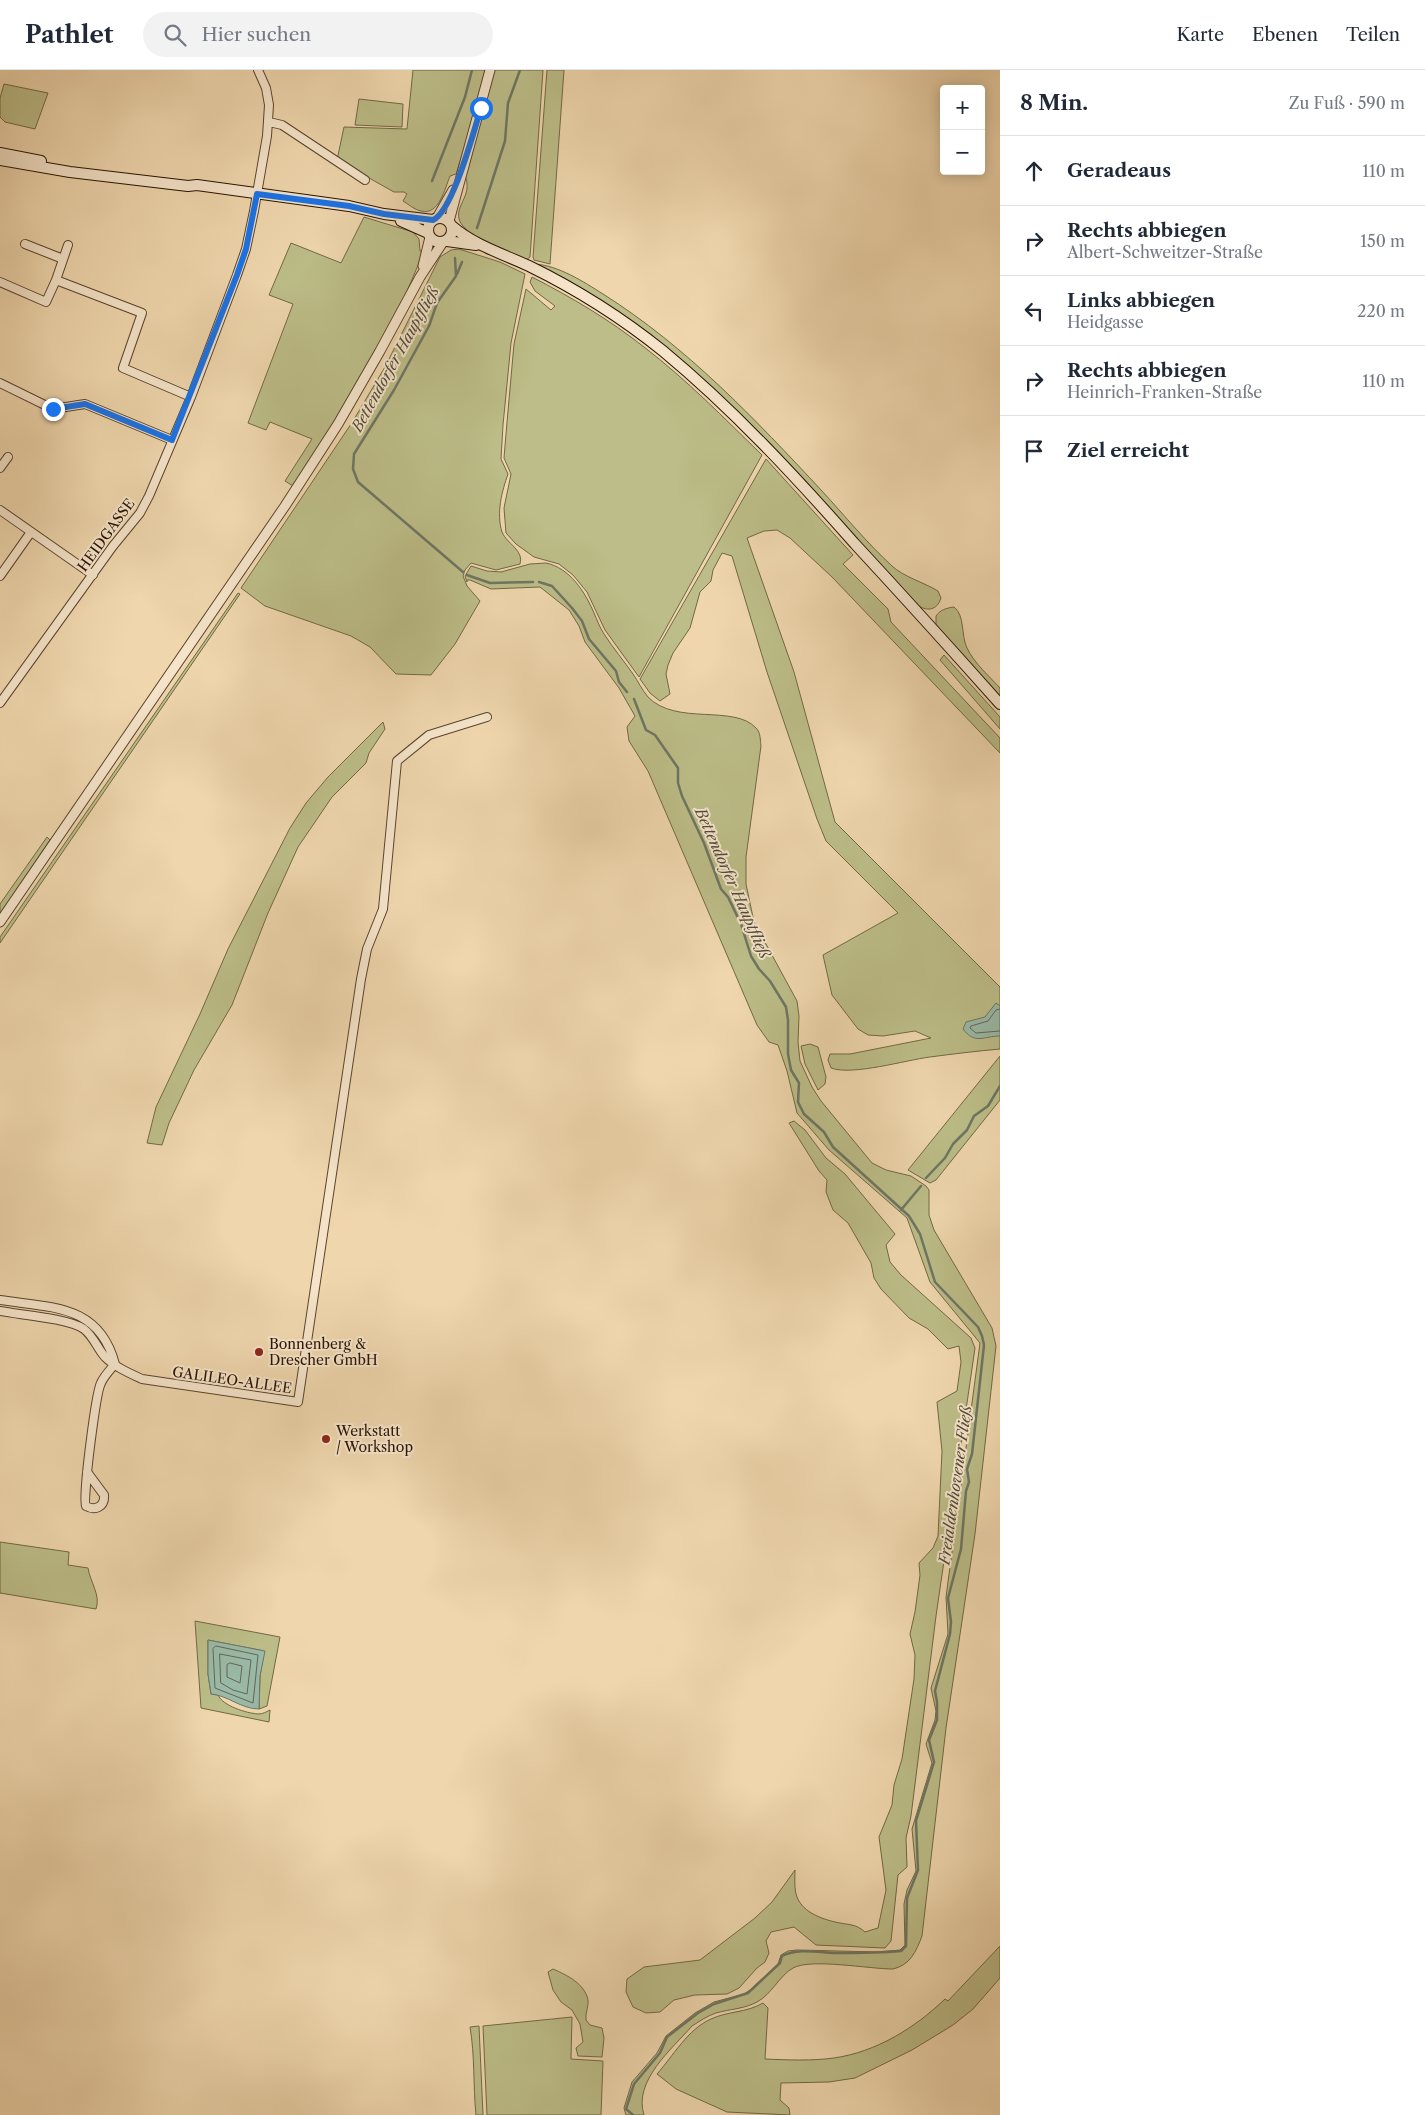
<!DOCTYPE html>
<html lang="de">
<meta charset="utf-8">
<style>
:root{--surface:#fff;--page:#f2f2f3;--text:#1f2937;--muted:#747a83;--line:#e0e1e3}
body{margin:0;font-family:"Libre Caslon Text",serif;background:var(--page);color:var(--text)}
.controls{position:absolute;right:15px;top:15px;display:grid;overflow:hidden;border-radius:5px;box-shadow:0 2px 12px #0003}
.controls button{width:45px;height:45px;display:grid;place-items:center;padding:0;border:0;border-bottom:1px solid var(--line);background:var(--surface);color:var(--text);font:25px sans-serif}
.stop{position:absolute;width:15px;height:15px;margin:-11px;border:4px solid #1a73e8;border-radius:50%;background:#fff}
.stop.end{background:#1a73e8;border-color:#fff;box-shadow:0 1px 5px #0008}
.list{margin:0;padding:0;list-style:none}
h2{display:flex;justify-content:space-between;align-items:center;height:65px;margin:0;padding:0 20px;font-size:21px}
h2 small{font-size:16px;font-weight:400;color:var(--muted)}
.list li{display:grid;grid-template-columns:32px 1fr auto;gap:15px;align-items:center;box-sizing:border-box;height:70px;padding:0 20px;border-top:1px solid var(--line)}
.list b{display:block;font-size:19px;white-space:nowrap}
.list p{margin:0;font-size:16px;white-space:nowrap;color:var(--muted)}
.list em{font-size:16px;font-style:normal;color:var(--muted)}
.icon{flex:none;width:28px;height:28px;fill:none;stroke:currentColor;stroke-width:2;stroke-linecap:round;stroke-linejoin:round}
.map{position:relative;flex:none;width:1000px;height:2045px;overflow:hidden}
header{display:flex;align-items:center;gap:30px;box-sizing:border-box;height:70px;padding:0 25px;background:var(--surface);border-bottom:1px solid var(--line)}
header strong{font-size:24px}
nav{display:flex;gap:28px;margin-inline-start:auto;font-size:18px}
.search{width:350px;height:45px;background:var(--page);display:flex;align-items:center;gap:12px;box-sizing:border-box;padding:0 18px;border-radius:28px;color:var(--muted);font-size:19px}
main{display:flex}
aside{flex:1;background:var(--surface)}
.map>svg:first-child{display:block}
.green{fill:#bcbd88;stroke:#726844}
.water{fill:#9ab9a7;stroke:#6d7664}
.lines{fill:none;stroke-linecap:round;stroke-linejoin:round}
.shore{stroke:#626654;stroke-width:1}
.stream{stroke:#6d7664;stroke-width:2.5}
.minor-casing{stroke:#5a432b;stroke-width:10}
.tertiary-casing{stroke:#5a432b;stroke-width:11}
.secondary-casing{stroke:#291200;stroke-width:12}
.minor{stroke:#f5e4ca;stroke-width:8}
.tertiary{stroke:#f5e4ca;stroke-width:9}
.secondary{stroke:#f5e4ca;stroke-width:10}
.route{stroke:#1a73e8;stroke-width:6}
.poi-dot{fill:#8f2418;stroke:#f5e4ca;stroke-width:2}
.labels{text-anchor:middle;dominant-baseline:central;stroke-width:4;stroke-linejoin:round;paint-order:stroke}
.street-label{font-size:14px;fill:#291200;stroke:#f5e4ca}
.poi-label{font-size:14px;fill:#291200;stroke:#f5e4ca;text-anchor:start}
.water-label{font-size:15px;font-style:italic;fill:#514c3a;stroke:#f5e4ca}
</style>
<header>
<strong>Pathlet</strong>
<div class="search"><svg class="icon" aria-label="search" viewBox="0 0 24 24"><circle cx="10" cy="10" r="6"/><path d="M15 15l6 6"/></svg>Hier suchen</div>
<nav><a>Karte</a><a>Ebenen</a><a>Teilen</a></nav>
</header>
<main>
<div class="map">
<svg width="1000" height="2045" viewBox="0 0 1000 2045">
<rect width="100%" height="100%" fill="#efd6ad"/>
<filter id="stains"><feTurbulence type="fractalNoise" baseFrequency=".004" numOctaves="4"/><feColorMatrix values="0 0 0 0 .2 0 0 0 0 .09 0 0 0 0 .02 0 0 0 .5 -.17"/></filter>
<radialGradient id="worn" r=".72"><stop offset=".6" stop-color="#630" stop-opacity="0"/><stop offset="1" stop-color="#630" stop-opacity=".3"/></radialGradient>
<path class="green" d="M413,0h72l-10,44 -19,60 -6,2c-5,12 -11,40 -29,35 -6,-1 -13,-7 -18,-10l4,-7 -3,-2h-10l-57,-32 7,-33 63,2z
M494,0h49l-13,187 -4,3 -59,-27v-3c-20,-17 2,-29 0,-46 0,-3 -1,-6 -2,-8z
M547,0h17l-14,194 -16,-4 -1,-3z
M4,14l44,9 -13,36 -30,-7 -5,-5v-19z
M359,29l44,5 -1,23 -47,-2z
M364,147l49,15 6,7 1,12 3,1c-31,84 -82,159 -130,234l-8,-5 27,-42 -42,-17 -4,8 -18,-7 45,-119 -24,-9 22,-52 50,20z
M459,179l41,13 25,12 -14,69 -8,82 -2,34 7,15c-6,17 -12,39 -6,58 5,12 22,18 18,32l-24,6 -25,-7 -6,7 -2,6 4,10 13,15 -25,43 -24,31 -35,-1 -26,-27 -19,-11 -86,-30 -24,-18 112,-167 32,-54 55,-110 11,-7z
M534,194c24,1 50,18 69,30 84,53 152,125 219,197 23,25 45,52 70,75 12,11 31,16 46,25l3,7c-4,13 -15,14 -25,6l-117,-128 -79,-80z
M532,207c39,20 78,43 112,70 43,33 80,71 118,108l-123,222 -34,-47 -18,-38 -14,-17 -14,-11 -25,-7 -18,-13 -10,-11 -2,-25 7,-34 -7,-16 3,-36 7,-78 12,-55 25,21 4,-4 -20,-15 -5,-9z
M766,389l87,96 -10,9 45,45 3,13 109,116v15l-168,-176 -42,-39 -13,-8 -13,1 -17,7 47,134 41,150 165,165v62c-23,2 -47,5 -70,8 -24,3 -78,19 -99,11l-3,-8 2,-6h20l81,-16 -16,-7 -32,5 -15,-1 -10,-6 -26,-34 -9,-40 75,-42 -72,-72 -9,-22 -50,-147 -35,-116 -10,-3 -9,17 -2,11 -11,11 -10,36 -17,25 -5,12 -2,9 4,20 -10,7 -10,-8 -10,-14z
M546,493c24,5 39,29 48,50 3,7 6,15 10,21 9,14 20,27 29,40 5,7 9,16 15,23 28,29 86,7 108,31 5,5 4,12 5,18l-15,111v27l8,38 43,79 2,15 -1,26 2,19 12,26 9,14 51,62 14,7 25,6 15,10 3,4v25l5,15 58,98 4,18 -21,188 -29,194 -24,208c-6,16 -12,29 -29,33 -24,0 -82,-11 -100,-1 -14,8 -21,26 -36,34 -13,7 -27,7 -41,11 -9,3 -16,8 -24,13 -20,23 -59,55 -48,89h-18l-2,-7 8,-26 25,-29 9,-17 29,-23 19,-11 30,-8 6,-4 28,-26 3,-9 7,-4 9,-1 82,2 21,-2 5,-5 -1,-41 3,-14 9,-19 -4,-42 20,-66 -6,-19 9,-24 1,-9 -5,-23 17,-54 -2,-37 34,-254 -50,-61 -23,-64 -78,-68 -32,-37 -10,-42 -9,-26 -9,-3 -12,-17 -109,-254 -19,-30 -2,-14 8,-11 -16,-28 -34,-46 -6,-16 -10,-16 -29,-23 -49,2 -21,-9h-3v2l-2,-6 6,-10 16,5 14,1 29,-8z
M238,523l2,1 -240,349v-6l9,-13z
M954,537c11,8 7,29 13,41 7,15 22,28 33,40v9l-64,-71v-10c4,-6 10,-8 18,-9z
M944,585l56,62v12l-60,-69z
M383,652l2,7 -16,24 -3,10 -34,34 -34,50 -30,66 -36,92 -38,65 -25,53 -7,22 -15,-2 9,-36 44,-93 28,-65 62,-121 16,-25 22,-26z
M47,767l3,3 -50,74v-10z
M810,974l8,3 8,30 -1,7 -7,6 -13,-26 -4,-18z
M1000,986v44l-64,80 -6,3 -22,-13z
M794,1051l11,9 21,28 19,16 50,60 -9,11 4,17 11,13 70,63 4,10 -39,268 -25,200 -5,22 1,29 -9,8 -7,66 -6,7 -69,-3 -22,-18 -23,5 -5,9 3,12 -4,9 -8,6 -18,20 -12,6 -32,1 -21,5 -14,12 -14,1 -13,-6 -7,-15 1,-13 17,-12 56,-7 55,-42 17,-16 23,-32c0,8 -1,20 2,27 6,16 27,23 43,26 10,2 16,1 25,9l13,-4 8,-38 -7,-53 13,-32 2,-20 8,-26 12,-80 1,-24 -5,-21 5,-22 5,-37 -1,-12 14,-15 5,-12 4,-85 -5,-49 20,-11 4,-29 -2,-16 -11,3 -20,-20 -19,-11 -28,-29 -7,-11 -3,-15 -23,-40 -15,-13 -7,-18 1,-12 -8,-9 -30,-48z
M0,1472l69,10 -1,13 20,3c2,14 13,27 8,41l-96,-16z
M195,1551l85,16 -13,69 -8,3 1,-33 4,-25 -56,-11v34l3,20 7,1c5,11 28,18 40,19 5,0 8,-2 12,-4l-1,12 -68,-14z
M1000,1876v32l-27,31 -20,16 -41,25 -57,28 -26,4 -48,1 -1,17 9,8 1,7 -63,-3 -51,-23 -19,-15c16,-18 31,-45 54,-55 17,-8 35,-6 52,-16l5,5 -3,51c22,1 47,2 69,-1 42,-6 81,-30 111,-59l3,2z
M553,1899c14,6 32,15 35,31 1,6 -3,13 -2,20l4,5 12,3 2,10 -2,19 -24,-1 -2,-8 7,-6 -3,-18 -8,-14 -11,-8 -8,-12 -5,-18z
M572,1947l-1,42 32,2 -2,54h-114l-4,-89z
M479,1956l4,89h-7c-3,-30 -1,-59 -6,-88z"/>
<path class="water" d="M996,933l4,3v30c-16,0 -25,9 -37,-7l3,-7 19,-5z
M208,1570l57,11 -5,25 -1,33c-18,0 -32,-14 -48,-15l-3,-20z"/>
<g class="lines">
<path class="shore" d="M1000,939l-4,1 -8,11 -17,5 -1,2 6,5 24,-2
M216,1576l42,9 -5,48 -38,-15 -2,-39z
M220,1584l31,6 -4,34 -14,-4 -12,-7z
M230,1593l12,3 -2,17 -13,-6v-12z"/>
<path class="stream" d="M432,111l33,-84 7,-27
M477,158l28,-87 3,-38 12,-33
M455,188l1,18 -19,27 -8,23 -35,64 -40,64 -1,15 5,13 105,90
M457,204l5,-12
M467,505l23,8 43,-1
M539,512l13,4 20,22 10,13 7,18 27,32 3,11 8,10
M926,1108l19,-20 8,-14 14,-14 7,-14 14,-10 12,-20
M901,1140l20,-24
M633,2045l-7,-6 8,-25 26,-31 7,-16 31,-24 16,-9 34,-11 32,-30 2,-7c15,-8 35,-4 51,-3 23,0 45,0 68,-2l5,-5 1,-48 11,-28 -2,-49 18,-59 -5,-22 8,-20v-18l-2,-11 15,-57 1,-12 -3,-24 13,-49 5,-58 3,-9 -2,-13 5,-15 12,-109 -2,-9 -4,-9 -43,-45 -15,-48 -11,-18 -76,-69 -9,-15 -20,-18 -6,-12 1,-19 -8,-13 -3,-16v-34l-2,-13 -16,-26 -11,-12 -8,-13 -10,-32 -13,-27 -7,-8 -17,-46 -22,-47 -4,-13v-15l-23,-33 -9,-5 -12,-31"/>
<defs>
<path id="minor" d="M269,52l13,3 83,55
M25,174l38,15
M56,210l12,-35
M0,212l46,20 10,-22 86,33 -19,55 68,29
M0,313l53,26 32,-5 87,36
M0,398l8,-11
M0,440l93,65
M0,506l31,-44
M0,633l113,-157 27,-33 9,-17 42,-99 46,-122 9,-26 8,-38 13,-75 2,-31 -3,-17 -8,-18
M0,1230c52,8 99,4 115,64
M0,1241c21,4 67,7 84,18 10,8 13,19 21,28 10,10 24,16 37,22l156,23 63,-423 6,-30 16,-40 14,-148 32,-26 58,-18
M87,1402l17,23c1,12 -9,16 -18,11 -4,-6 10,-114 15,-123 3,-7 9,-13 14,-19"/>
<path id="tertiary" d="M437,148l16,-28
M449,151l41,-151
M423,196l7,-29
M0,852l285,-416 53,-82 42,-73 40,-74 23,-35"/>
<path id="secondary" d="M0,83l41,8
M0,90l70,12 118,14 9,-1 152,21 35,8 49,6
M428 160a12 12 0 1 1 24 0a12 12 0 1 1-24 0Z
M401,151l27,12
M452,156c22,19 51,28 77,40 47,23 93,52 134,85 70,58 132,125 192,193 49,53 97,106 145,160
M447,171l29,4"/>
</defs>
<use href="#minor" class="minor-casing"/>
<use href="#tertiary" class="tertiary-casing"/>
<use href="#secondary" class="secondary-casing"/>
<use href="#minor" class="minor"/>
<use href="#tertiary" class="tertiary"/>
<use href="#secondary" class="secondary"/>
</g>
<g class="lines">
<path class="route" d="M53,339l32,-5 87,36 65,-165 9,-26 11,-55 92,12 35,8 49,6c20,-9 41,-90 48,-112"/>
</g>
<g class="poi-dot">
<circle cx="259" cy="1282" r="5"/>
<circle cx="326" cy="1369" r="5"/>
</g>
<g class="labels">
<g class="street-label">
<text transform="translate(106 465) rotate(-54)">HEIDGASSE</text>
<text transform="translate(232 1310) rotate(8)">GALILEO-ALLEE</text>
</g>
<g class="poi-label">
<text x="269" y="1274">Bonnenberg &amp;<tspan x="269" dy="16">Drescher GmbH</tspan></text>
<text x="336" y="1361">Werkstatt<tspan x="336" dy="16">/ Workshop</tspan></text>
</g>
<g class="water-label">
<text transform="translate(395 289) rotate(-61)">Bettendorfer Hauptfließ</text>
<text transform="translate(733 813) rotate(66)">Bettendorfer Hauptfließ</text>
<text transform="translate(955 1415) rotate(-82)">Freialdenhovener Fließ</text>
</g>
</g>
<rect width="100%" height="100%" filter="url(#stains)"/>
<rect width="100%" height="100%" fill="url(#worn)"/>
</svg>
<div class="controls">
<button>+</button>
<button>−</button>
</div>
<div class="stop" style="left:481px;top:38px"></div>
<div class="stop end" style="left:53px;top:339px"></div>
</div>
<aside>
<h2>8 Min.<small>Zu Fuß · 590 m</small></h2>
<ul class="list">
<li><svg class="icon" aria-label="ahead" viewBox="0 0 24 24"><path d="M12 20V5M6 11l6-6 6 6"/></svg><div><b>Geradeaus</b></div><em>110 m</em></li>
<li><svg class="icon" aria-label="right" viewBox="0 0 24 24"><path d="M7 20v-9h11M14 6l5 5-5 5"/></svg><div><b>Rechts abbiegen</b><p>Albert-Schweitzer-Straße</p></div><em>150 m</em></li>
<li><svg class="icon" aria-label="left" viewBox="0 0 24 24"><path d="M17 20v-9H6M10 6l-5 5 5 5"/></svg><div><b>Links abbiegen</b><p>Heidgasse</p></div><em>220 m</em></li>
<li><svg class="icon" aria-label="right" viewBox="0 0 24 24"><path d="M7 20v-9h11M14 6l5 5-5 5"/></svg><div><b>Rechts abbiegen</b><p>Heinrich-Franken-Straße</p></div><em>110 m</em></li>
<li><svg class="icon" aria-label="arrive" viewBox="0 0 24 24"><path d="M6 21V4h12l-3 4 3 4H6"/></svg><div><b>Ziel erreicht</b></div></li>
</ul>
</aside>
</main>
